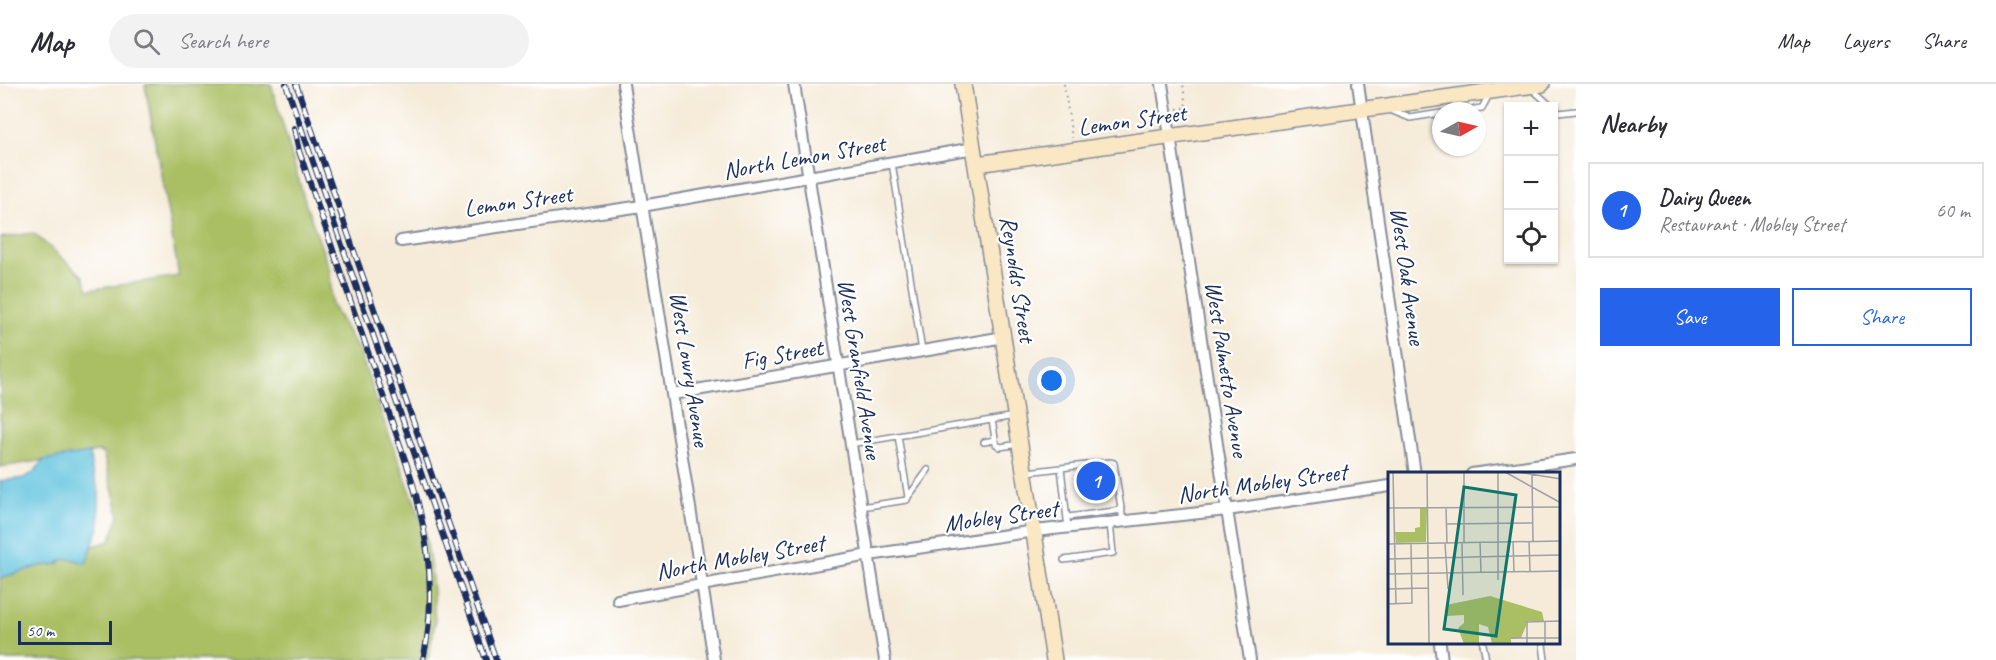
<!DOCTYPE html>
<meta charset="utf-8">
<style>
:root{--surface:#fff;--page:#f2f2f3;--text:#2b2b33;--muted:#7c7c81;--line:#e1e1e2;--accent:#2563eb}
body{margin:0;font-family:Caveat,sans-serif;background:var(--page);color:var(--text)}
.controls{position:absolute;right:18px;top:18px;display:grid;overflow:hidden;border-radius:0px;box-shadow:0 2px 4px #0004}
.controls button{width:54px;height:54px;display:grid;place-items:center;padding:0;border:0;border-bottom:2px solid var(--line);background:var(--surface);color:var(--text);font:30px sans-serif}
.compass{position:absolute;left:1432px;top:18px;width:54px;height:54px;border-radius:50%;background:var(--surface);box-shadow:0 2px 4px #0004;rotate:82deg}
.scale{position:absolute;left:18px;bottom:15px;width:94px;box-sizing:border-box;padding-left:6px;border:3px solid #1b2f5e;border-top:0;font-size:16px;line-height:21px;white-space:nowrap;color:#1b2f5e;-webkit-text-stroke:4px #fff;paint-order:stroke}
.you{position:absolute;left:1052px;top:297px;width:21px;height:21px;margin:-15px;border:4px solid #fff;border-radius:50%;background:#1a73e8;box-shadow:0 0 0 9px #1a73e833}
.badge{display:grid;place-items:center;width:39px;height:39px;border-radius:50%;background:var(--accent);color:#fff;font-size:20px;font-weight:700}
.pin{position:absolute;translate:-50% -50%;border:3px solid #fff;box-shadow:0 2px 6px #0006}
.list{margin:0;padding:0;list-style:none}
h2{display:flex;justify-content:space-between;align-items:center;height:78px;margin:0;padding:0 24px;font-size:26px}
h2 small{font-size:20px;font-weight:400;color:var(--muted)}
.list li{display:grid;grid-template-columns:39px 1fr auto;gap:18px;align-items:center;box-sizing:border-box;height:96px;margin:0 12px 12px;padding:0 12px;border:2px solid var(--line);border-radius:0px}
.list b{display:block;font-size:22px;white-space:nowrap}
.list p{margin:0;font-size:20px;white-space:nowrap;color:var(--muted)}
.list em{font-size:20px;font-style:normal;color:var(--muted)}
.actions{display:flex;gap:12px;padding:18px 24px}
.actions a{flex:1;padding:14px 0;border:2px solid var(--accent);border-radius:0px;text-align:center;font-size:21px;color:var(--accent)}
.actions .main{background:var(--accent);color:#fff}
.icon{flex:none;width:33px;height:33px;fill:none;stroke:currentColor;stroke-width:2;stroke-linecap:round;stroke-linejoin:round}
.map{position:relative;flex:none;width:1576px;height:576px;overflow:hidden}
header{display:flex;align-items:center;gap:36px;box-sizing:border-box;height:84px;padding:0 30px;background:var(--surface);border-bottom:2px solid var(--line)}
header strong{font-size:28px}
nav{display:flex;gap:33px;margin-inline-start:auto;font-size:21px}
.search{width:420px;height:54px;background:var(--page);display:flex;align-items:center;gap:15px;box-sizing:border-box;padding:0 21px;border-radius:33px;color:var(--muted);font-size:22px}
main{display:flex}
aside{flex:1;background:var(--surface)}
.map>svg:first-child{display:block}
.green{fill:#aabf63;stroke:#627760;stroke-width:1.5}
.water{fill:#60c3de;stroke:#3e799e;stroke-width:1.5}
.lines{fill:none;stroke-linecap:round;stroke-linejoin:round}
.lane-casing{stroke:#888d9b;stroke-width:8}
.street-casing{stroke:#888d9b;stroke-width:14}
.secondary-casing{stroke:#888d9b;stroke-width:18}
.path{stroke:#888d9b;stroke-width:2;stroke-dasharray:1.5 4.5;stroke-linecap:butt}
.lane{stroke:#fff;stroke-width:5}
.street{stroke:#fff;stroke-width:10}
.secondary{stroke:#fae7c3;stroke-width:15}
.rail-casing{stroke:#1b2f5e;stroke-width:6}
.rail{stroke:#fff;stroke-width:4;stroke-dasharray:11;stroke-linecap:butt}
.labels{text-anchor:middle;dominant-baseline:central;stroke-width:4.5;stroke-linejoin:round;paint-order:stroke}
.street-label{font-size:24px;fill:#1b2f5e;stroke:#fff}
.inset-road{fill:none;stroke:#9ea0a7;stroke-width:1.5}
.view{fill:#0f766e;fill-opacity:0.15;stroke:#0f766e;stroke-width:3}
.inset-edge{fill:none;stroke:#1b2f5e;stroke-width:3}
</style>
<header>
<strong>Map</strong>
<div class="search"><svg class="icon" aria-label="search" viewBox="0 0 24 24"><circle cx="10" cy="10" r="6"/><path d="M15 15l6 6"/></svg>Search here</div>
<nav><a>Map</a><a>Layers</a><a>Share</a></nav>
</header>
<main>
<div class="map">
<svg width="1576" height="576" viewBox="0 0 1576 576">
<rect width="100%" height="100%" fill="#fff"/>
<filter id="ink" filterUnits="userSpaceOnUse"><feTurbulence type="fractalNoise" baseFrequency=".0167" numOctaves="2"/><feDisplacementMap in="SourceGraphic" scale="12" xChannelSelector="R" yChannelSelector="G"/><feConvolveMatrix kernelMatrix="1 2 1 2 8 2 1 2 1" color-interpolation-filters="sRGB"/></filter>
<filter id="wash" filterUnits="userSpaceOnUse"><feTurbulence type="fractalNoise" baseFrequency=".008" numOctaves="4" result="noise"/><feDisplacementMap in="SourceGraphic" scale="24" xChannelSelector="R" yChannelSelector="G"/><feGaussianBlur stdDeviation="1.35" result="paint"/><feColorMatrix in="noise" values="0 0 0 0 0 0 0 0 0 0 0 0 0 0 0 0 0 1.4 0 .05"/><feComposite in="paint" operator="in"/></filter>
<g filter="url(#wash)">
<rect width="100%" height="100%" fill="#f5ebd8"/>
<path class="green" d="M151,0h120l35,121 24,66 2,34 28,48 26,74 39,103 7,48 3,45 -7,37h-428v-82l40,-12 18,-2c7,-10 18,-3 28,-1l7,-17 17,-5 9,-26 -16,-62 -5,-1 -98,15v-229l33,-5 50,43 5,14 91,-14 -34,-191z"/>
<path class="water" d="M90,369l1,15 8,24v35l-13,36c-10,-2 -21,-9 -28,1l-18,2 -40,12v-97l24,-3 9,-5 11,-13z"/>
</g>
<g filter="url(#ink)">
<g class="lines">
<defs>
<path id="lane" d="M1532,5l19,17
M1554,25l4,4 18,-2
M1390,26l20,8 31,-5
M1458,27l24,-3 8,-15
M892,79l30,188
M992,336l4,24 4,3 19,-3
M984,358l11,-2
M850,360l165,-28
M1061,384l7,60
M1027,388l84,-10 3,1 9,58
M908,413l20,-27
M861,423l46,-7 1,-3 -10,-61
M1068,433l54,-7
M1064,476l49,-7 -3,-30
M1483,560l3,16
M1543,560l2,16"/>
<path id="street" d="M623,0l91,576
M794,0l91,576
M1162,0l88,576
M1358,0l57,390
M401,157l241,-35 332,-58
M673,310l331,-57
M1472,390l104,-15
M618,516l251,-45 166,-24 192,-21 163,-24
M1440,560l2,16"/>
<path id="secondary" d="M963,0l91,576
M977,80l565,-80"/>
</defs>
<use href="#lane" class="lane-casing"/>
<use href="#street" class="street-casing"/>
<use href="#secondary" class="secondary-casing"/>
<path class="path" d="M1064,0l8,54
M1177,25l9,-1 -3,-24"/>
<use href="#lane" class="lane"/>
<use href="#street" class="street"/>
<use href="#secondary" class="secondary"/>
<defs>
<path id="rail" d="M286,0l200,576
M296,0l200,576
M294,44l5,23 112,326c18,60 26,121 12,183"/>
</defs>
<use href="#rail" class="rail-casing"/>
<use href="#rail" class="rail"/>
</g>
</g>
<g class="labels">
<g class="street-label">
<text transform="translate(1132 36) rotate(-8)">Lemon Street</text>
<text transform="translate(804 73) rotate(-10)">North Lemon Street</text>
<text transform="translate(518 117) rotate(-8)">Lemon Street</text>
<text transform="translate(1408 192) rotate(82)">West Oak Avenue</text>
<text transform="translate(1018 195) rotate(81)">Reynolds Street</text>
<text transform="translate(782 270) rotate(-10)">Fig Street</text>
<text transform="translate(690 285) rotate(81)">West Lowry Avenue</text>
<text transform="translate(860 285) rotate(81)">West Granfield Avenue</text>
<text transform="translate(1227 285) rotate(81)">West Palmetto Avenue</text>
<text transform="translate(1262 399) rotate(-8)">North Mobley Street</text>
<text transform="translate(1001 432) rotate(-8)">Mobley Street</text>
<text transform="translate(740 473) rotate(-10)">North Mobley Street</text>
</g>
</g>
<g transform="translate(1388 388)">
<rect width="172" height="172" fill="#f5ebd8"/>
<path d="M32,36h7l-1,34 -30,1 -1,-11h20v-4l5,-1zM102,124l52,16 2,9h-16l-7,17 -10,1v5h-19l-4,-17 -9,-3v20h-15l-6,-16 6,-5v-8l-18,1v-11z" fill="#aabf63"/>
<path class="inset-road" d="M5,0l3,132M39,0l2,172M76,0v70M110,0v108M117,0l56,31M130,0l43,7M39,1l60,-1M144,2l1,67M58,35l1,36M0,36l173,-1M58,52l87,-1M125,69l1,31M141,69l1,30M92,70l1,30M57,71l3,46M74,71l1,52M0,72l173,-3M0,87l173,-4M0,102l173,-3M0,117l40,-1M0,132l24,-1 -1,-60M157,150v22M123,166h50M139,172v-22l34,-1"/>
<path class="view" d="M76,15l52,8 -20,141 -52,-7z"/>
<rect width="172" height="172" class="inset-edge"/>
</g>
</svg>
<div class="controls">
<button>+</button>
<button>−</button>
<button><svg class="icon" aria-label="locate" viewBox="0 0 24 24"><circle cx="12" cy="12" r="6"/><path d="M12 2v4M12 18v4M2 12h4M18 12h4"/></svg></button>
</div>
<svg class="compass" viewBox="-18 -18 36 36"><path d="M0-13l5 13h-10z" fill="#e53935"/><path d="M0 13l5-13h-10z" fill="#7c7c81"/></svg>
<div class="scale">50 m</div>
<div class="you"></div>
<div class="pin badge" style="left:1096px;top:397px">1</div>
</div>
<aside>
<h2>Nearby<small></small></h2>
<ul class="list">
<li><span class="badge">1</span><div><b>Dairy Queen</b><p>Restaurant · Mobley Street</p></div><em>60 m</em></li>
</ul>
<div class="actions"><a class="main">Save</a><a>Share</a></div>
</aside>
</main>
